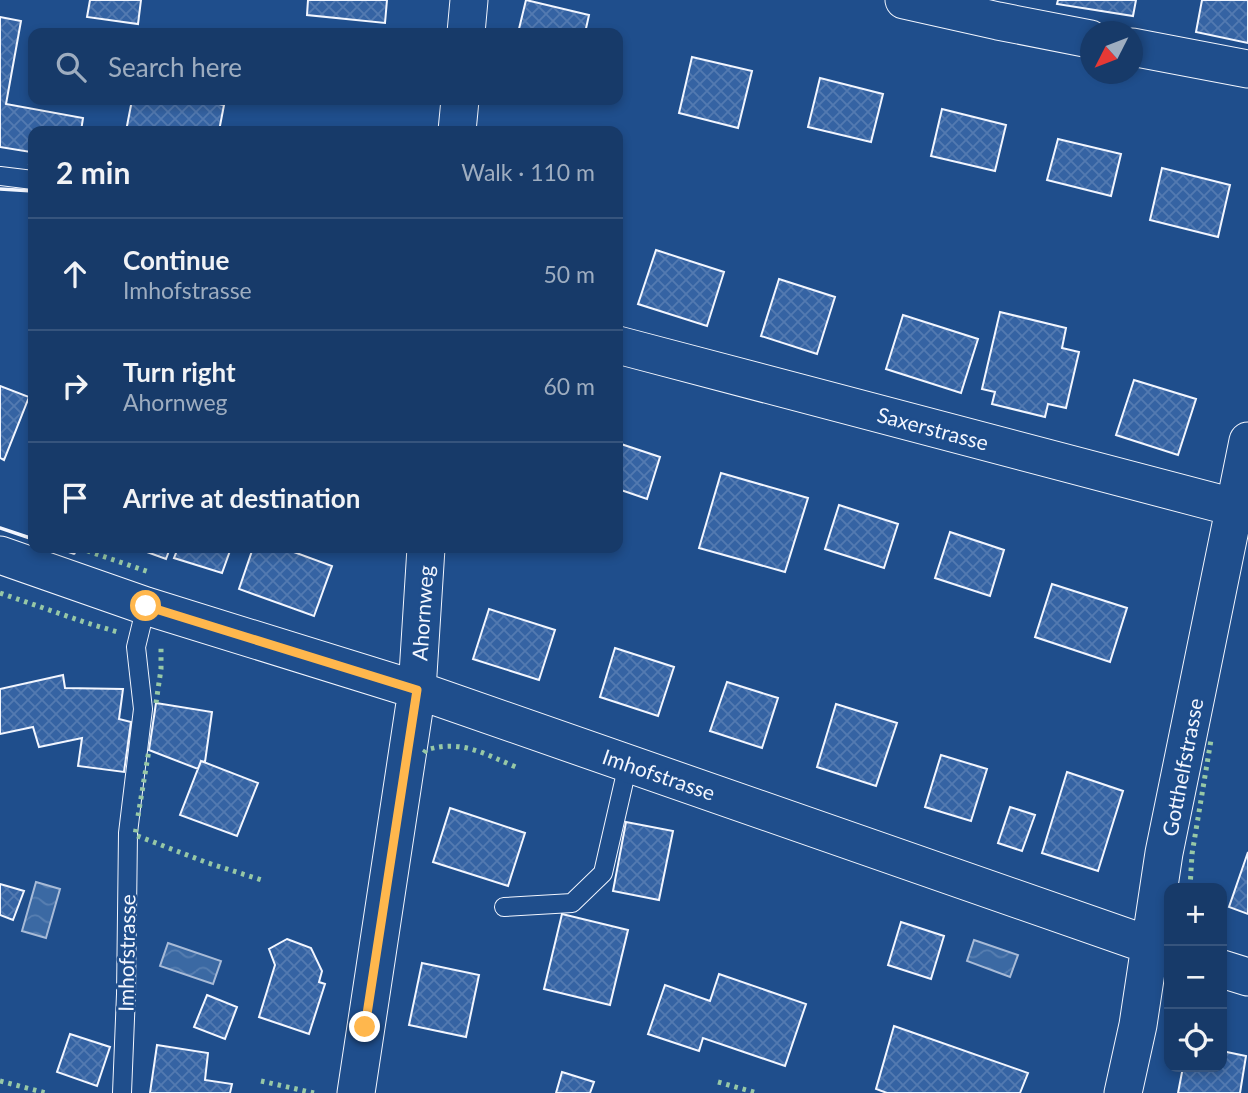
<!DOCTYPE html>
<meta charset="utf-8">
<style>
:root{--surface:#173a69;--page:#20416f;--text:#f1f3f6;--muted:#9eadc0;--line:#36547d}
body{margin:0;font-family:Lato,sans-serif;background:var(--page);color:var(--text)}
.controls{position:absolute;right:21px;bottom:21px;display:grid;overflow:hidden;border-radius:14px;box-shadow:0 4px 10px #0003}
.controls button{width:63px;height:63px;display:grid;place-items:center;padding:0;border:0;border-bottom:2px solid var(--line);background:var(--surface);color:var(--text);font:35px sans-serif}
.compass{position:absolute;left:1080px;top:21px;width:63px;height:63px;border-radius:50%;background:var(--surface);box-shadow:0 4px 10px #0003;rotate:228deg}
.stop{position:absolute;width:21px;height:21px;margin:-16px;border:5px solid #ffb74d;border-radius:50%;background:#fff}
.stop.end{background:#ffb74d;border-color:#fff;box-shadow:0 2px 7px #0008}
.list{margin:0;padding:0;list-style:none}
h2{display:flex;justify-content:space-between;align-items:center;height:91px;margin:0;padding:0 28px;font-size:30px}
h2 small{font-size:23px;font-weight:400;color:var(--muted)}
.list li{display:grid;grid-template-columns:46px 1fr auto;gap:21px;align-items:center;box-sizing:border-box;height:112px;padding:0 28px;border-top:2px solid var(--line)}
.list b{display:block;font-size:26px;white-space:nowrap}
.list p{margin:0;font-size:23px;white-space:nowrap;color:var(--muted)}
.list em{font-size:23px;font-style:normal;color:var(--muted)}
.icon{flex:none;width:38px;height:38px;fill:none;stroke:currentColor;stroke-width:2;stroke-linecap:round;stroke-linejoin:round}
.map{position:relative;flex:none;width:1248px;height:1093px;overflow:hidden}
.search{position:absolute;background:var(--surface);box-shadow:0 4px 10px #0003;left:28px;top:28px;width:595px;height:77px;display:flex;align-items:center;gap:18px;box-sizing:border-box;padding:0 24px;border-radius:14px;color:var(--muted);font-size:26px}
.panel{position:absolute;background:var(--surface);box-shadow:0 4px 10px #0003;left:28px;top:126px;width:595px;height:427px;border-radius:14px}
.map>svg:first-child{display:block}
.water{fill:url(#water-waves);stroke:#a8bbd7;stroke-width:2}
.building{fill:url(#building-cross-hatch);stroke:#f2f6ff;stroke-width:2}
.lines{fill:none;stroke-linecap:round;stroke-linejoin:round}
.lane-casing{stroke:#f2f6ff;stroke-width:20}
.street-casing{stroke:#f2f6ff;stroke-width:39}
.lane{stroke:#1f4e8c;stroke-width:18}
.street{stroke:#1f4e8c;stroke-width:37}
.hedge{stroke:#97c8a6;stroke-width:5;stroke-dasharray:3.5 5;stroke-linecap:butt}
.wall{stroke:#f2f6ff;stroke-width:3.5}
.route{stroke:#ffb74d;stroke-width:9}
.labels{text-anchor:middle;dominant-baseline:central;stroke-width:5;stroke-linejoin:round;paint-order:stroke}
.street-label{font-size:21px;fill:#f2f6ff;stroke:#1f4e8c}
</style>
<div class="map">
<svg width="1248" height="1093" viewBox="0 0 1248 1093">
<defs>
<pattern id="water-waves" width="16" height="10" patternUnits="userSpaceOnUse" patternTransform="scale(1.75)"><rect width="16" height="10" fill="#3b69a3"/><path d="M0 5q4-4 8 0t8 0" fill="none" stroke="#587fb1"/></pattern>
<pattern id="building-cross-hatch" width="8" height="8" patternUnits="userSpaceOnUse" patternTransform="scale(1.75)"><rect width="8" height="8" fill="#3563a3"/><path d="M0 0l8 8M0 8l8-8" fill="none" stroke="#537ab1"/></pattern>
</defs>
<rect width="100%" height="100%" fill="#1f4e8c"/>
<path class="water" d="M36,882l24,7 -14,49 -24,-7z
M974,940l44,15 -8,22 -43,-16z
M168,943l53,18 -8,23 -53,-18z"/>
<path class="building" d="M90,0h51l-3,24 -51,-7z
M308,0h79l-2,23 -78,-8z
M526,0l63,15 -4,18h-67z
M1058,0h78l-3,16 -76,-12z
M1202,0h46v43l-52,-11z
M0,17l21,4 -15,83 77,14 -2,13h-48v34l-4,-1 2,-12 -31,-5z
M692,57l60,14 -14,57 -59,-15z
M820,78l63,16 -12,48 -63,-15z
M132,100h64l28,5 -5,26h-93z
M942,109l64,16 -11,46 -64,-15z
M1058,139l63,15 -10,42 -64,-16z
M1162,168l68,17 -12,52 -68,-17z
M656,250l68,22 -17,54 -69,-22z
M779,279l56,18 -18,57 -56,-18z
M1000,312l66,16 -4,20 17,4 -13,56 -18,-4 -3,13 -53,-13 3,-12 -13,-3z
M903,315l75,24 -17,54 -75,-24z
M1134,380l62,19 -18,56 -62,-20z
M0,386l29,11 -25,63 -4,-2z
M618,443l42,14 -13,42 -29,-10z
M721,473l87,25 -23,74 -86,-24z
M839,505l59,19 -14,44 -59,-19z
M950,532l54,18 -14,46 -55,-18z
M136,548h34l-4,11z
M178,548h53l-9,25 -48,-15z
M253,548h30l49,18 -18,50 -75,-27z
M1052,584l75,24 -17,54 -75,-25z
M489,609l66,21 -16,50 -66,-21z
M615,648l59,19 -16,49 -58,-19z
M63,675l2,13 58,1 -4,30 12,3 -7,50 -46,-6 4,-28 -43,9 -6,-20 -33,7v-45z
M727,682l51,16 -16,50 -52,-17z
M156,703l56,9 -7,50 -4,-1 -3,8 -49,-19z
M836,704l61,19 -21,63 -59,-19z
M941,755l46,14 -16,52 -46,-14z
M201,761l57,22 -21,53 -57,-21z
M1067,772l56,19 -25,80 -56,-18z
M1010,807l25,8 -13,36 -24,-8z
M450,808l75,25 -17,53 -75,-24z
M626,822l47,9 -14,69 -46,-9z
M1248,852v62l-19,-7z
M0,884l24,7 -11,29 -13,-5z
M562,914l66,16 -18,75 -66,-16z
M901,922l43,14 -13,43 -43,-14z
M287,939l24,9 11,23 -3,11 6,2 -16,50 -50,-17 16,-52 -6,-16z
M422,963l57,12 -13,62 -57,-12z
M719,974l87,30 -21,62 -82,-28 -4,13 -51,-17 17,-49 45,16z
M207,995l30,12 -12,32 -31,-12z
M894,1026l134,47 -8,20h-133l-11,-4z
M70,1034l40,13 -13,39 -40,-14z
M157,1045l51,8 -3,27 27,4 -2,9h-80z
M1222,1051l24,5 -6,37h-62l5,-26h39z
M562,1072l32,10 -4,11h-34z"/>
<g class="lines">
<defs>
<path id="lane" d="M0,176l33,4
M504,907l68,-4 31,-30 25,-109
M122,1093l4,-99 2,-161 15,-124 -7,-62 10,-41"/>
<path id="street" d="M904,0l94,21 92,18
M466,33l3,-33
M1132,47l116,22
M457,131l3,-31
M618,345l630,166
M0,555l146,51 271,84 752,262
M1222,969l26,8
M356,1093l61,-403 9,-142
M1123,1093l15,-68 26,-172 84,-412"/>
</defs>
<use href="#lane" class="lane-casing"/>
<use href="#street" class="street-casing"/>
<use href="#lane" class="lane"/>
<use href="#street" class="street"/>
<path class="hedge" d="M79,548l70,24
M0,593l87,30 34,10
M156,703l5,-34v-22
M424,753l2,-3c36,-11 58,4 90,17
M138,816l11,-66
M136,829l-1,6 73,28 57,18
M1190,888l2,-34 19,-114
M0,1081l46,12
M261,1081l53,12
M718,1082l39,11"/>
<path class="wall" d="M0,189l33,2
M0,528l33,11
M59,548l15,5"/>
</g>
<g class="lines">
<path class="route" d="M146,606l271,84 -52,337"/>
</g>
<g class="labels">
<g class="street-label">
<text transform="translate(933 428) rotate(15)">Saxerstrasse</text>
<text transform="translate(422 613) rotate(-86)">Ahornweg</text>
<text transform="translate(1182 767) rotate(-79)">Gotthelfstrasse</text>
<text transform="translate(659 774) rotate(19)">Imhofstrasse</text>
<text transform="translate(126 953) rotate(-89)">Imhofstrasse</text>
</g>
</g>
</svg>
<div class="controls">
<button>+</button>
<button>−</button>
<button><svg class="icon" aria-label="locate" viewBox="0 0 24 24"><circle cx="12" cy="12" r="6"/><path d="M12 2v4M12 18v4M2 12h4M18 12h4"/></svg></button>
</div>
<svg class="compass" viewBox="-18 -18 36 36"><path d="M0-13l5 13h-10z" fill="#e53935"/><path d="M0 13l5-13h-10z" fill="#9eadc0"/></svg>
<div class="stop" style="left:146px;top:606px"></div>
<div class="stop end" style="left:365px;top:1027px"></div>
<div class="search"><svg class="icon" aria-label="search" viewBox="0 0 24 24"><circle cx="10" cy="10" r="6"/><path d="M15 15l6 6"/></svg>Search here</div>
<section class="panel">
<h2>2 min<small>Walk · 110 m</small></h2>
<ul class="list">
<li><svg class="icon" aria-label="ahead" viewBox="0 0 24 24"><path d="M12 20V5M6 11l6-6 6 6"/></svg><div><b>Continue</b><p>Imhofstrasse</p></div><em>50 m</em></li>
<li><svg class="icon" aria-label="right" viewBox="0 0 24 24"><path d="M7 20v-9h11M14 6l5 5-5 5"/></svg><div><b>Turn right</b><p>Ahornweg</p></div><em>60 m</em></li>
<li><svg class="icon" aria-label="arrive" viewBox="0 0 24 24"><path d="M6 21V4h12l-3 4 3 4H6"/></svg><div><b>Arrive at destination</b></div></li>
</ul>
</section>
</div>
